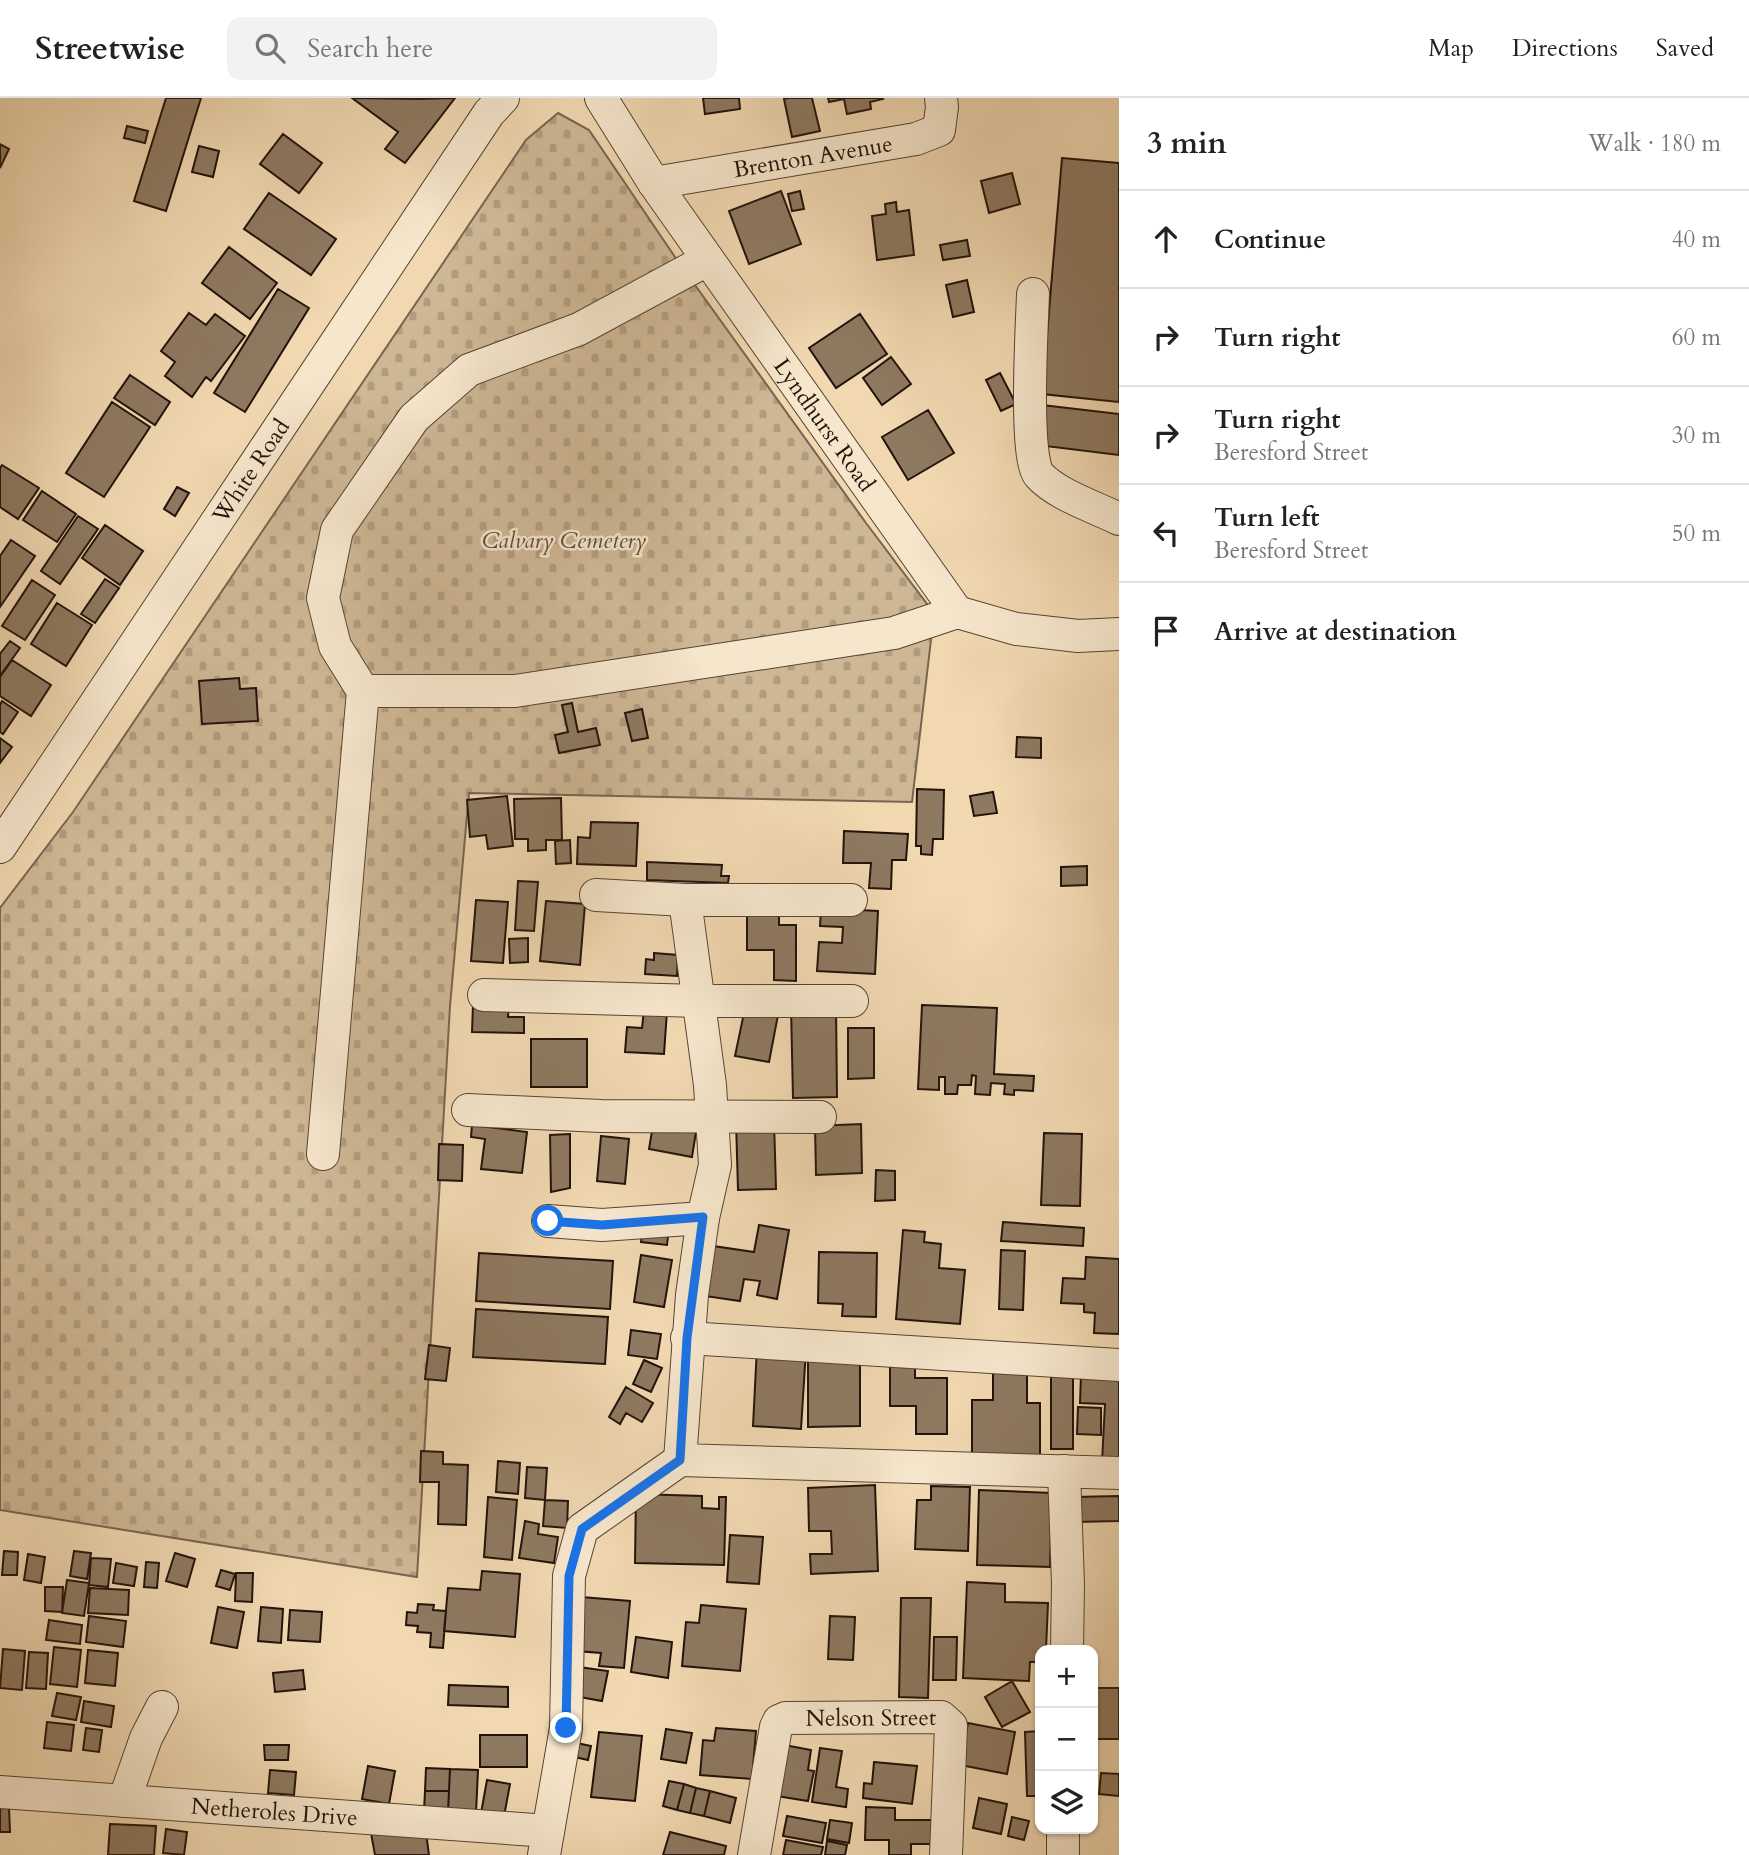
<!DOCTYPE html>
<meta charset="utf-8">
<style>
:root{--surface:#fff;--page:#f2f2f2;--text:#222;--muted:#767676;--line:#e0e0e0}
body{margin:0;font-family:Cardo,serif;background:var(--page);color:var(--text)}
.controls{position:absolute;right:21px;bottom:21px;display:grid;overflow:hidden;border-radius:14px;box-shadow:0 2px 5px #0004}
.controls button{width:63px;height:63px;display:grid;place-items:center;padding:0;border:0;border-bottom:2px solid var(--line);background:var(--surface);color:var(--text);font:35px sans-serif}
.stop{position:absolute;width:21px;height:21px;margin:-16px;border:5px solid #1a73e8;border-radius:50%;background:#fff}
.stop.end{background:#1a73e8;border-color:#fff;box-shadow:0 2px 7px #0008}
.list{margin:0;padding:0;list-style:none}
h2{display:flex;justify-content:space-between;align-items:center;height:91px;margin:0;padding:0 28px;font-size:30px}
h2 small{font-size:23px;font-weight:400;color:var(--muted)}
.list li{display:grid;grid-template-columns:46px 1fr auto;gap:21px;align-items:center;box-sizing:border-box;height:98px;padding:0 28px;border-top:2px solid var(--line)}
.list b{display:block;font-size:26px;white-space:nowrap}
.list p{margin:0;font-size:23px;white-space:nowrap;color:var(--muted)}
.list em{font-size:23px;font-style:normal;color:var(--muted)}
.icon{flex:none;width:38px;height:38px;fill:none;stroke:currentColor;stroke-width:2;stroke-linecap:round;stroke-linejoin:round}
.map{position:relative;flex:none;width:1119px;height:1757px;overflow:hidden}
header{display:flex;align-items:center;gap:42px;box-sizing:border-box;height:98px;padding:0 35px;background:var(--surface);border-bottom:2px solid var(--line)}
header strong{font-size:33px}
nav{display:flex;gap:38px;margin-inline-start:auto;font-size:24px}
.search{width:490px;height:63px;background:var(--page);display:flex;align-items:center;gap:18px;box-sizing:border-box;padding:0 24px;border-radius:14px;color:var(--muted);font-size:26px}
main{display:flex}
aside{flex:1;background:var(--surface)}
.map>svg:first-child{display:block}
.cemetery{fill:url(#cemetery-stones);stroke:#786550;stroke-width:2}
.building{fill:#8e7961;stroke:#22130b;stroke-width:2}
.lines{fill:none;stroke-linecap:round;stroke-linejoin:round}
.minor-casing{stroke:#564434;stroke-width:34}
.minor{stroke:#f6e6cc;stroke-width:32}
.route{stroke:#1a73e8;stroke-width:9}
.labels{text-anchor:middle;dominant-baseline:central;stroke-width:5;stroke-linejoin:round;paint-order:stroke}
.street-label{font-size:23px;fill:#22130b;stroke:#f6e6cc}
.park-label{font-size:23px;font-style:italic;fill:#5e4c3b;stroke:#f6e6cc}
</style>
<header>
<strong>Streetwise</strong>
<div class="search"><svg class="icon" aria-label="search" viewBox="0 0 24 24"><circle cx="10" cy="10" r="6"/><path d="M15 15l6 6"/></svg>Search here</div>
<nav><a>Map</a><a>Directions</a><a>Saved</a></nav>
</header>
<main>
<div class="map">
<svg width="1119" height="1757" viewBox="0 0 1119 1757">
<defs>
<pattern id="cemetery-stones" width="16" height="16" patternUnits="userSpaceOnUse" patternTransform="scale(1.75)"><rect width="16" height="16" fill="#ceb795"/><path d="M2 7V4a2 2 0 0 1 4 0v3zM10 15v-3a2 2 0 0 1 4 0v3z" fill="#b19c7f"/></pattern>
</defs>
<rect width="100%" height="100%" fill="#f1d8b1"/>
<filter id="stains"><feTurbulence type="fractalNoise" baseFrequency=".00286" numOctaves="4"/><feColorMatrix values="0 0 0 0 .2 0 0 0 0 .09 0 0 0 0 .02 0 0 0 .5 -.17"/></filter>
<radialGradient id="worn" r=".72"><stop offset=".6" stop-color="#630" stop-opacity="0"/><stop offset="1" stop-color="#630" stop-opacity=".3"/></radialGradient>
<path class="cemetery" d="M558,15l31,17 88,130 189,263 61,81 5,27 -20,171 -443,-9 -19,213 -33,571 -417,-67v-602l73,-96 453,-672z"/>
<path class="building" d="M166,0h35l-35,113 -32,-10z
M352,0l67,1 36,-1 -50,65 -20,-14 13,-17z
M703,0h36l1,11 -35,5z
M789,0h23l8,33 -28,6 -8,-38z
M828,0h54l1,1 -13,3 1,7 -24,5 -3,-15 -15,3z
M127,28l21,5 -3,12 -21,-5z
M283,36l39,29 -23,30 -39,-29z
M0,46l9,5 -9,19z
M199,48l20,5 -6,26 -21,-5z
M1062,60l57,5v239l-77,-8z
M1012,75l8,31 -31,9 -8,-32z
M781,93l20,53 -52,20 -20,-53z
M800,93l4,18 -12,2 -4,-17z
M269,95l67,46 -25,36 -67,-46z
M896,104l1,10 12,-2 5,45 -37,5 -5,-44 14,-2 -1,-10z
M967,142l3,16 -27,4 -3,-15z
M229,149l48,36 -27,36 -48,-36z
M967,182l7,32 -21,5 -7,-32z
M278,191l31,19 -64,104 -31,-19z
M189,215l17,12 9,-11 30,22 -34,45 -5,-4 -14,20 -27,-21 10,-14 -14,-11z
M860,216l27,40 -51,34 -27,-40z
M891,259l20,27 -29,21 -19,-27z
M1000,275l16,31 -15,7 -15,-31z
M130,277l40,27 -15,23 -41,-27z
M112,304l38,25 -46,70 -38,-24z
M1042,307l77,9v41l-82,-10z
M928,312l26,43 -46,27 -26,-43z
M2,367l37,23 -21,31 -18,-12v-39z
M177,389l12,6 -14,23 -11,-7z
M42,393l34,23 -19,28 -34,-22z
M78,418l20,13 -38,55 -19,-13z
M105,427l38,26 -23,34 -38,-27z
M11,442l24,16 -35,51v-51z
M105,481l14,9 -24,35 -14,-9z
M32,482l23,15 -30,45 -23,-14z
M57,505l35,22 -26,41 -35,-22z
M10,543l10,7 -20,28v-22z
M12,562l39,25 -20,31 -31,-20v-19z
M239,580l1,11 16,-1 2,33 -56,3 -3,-43z
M2,603l16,11 -15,22 -3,-2v-27z
M572,605l6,29 18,-4 4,17 -41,8 -4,-18 13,-3 -6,-27z
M642,611l6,29 -16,3 -7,-28z
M1017,639l24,1v20l-25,-1z
M0,640l12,9 -12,16z
M917,691l27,1 -1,49h-10l-1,16 -11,-1v-8h-5z
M993,694l4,21 -23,3 -4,-20z
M507,698l6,50 -25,3 -2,-14 -16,2 -3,-37z
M561,700l1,42h-16v10l-18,1v-12h-13l-1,-40z
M591,724l47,1 -2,43 -59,-2 1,-27 12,1z
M844,733l64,3 -2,26h-14l-1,29 -22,-1 2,-25h-28z
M570,742l1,23 -15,1 -1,-23z
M647,764l75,3 -1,11h8l-1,7 -81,-3z
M1087,768v19l-26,1v-19z
M518,783l20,1 -4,49 -19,-1z
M476,802l32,2 -5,61 -32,-2z
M546,803l39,3 -5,61 -40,-4z
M747,806h32v21h17v56l-22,-1v-30h-27z
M821,810l57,3 -3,63 -58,-3 2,-29 23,1 1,-16 -23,-1z
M528,840v24l-18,1 -1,-24z
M654,855l24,2 -1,21 -32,-2 1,-15 8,1z
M473,907l36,1 -1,11h16v16l-52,-1z
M922,907l75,3 -3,66 40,2 -1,15 -19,-1v5l-10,-1 1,-10 -14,-1 -1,12 -15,-1 1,-18 -4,-1 -1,10h-13l-1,9h-12v-17h-6v13l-21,-1z
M791,909h45l1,90 -44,1z
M745,910l33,7 -9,47 -34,-6z
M644,912l23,1 -3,43 -39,-2 2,-25 15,1z
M848,930h26v50l-26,1z
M531,941h56v48h-56z
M774,1022l2,69 -38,1 -2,-69z
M861,1026l1,49 -46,2 -1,-49z
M472,1027l55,7 -5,41 -41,-4 4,-30 -14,-2z
M653,1027l43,7 -4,25 -43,-8z
M1044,1035l38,1 -2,72 -39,-1z
M570,1036v54l-19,4 -1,-57z
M601,1038l28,3 -4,45 -28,-3z
M439,1046l24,1 -1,36 -24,-1z
M876,1072l19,1v29l-20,1z
M1003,1124l81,6 -1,18 -82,-5z
M643,1126l26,3 -2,18 -26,-3z
M759,1127l30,5 -12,69 -20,-4 3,-14 -16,-2 -4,22 -35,-5 8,-50 41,6z
M903,1132l22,2 -1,10 17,2 -2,24 26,2 -5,54 -64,-5z
M1001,1152l24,1 -2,59 -24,-1z
M819,1154l58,1 -1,64 -34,-1 1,-12 -25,-1z
M479,1155l134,8 -3,48 -134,-8z
M641,1157l31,5 -8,47 -30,-5z
M1086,1159l33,2v75l-25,-1 1,-20 -11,-1v-8l-23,-1 2,-25 22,1z
M476,1211l132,8 -3,47 -132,-7z
M631,1232l30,4 -4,25 -29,-4z
M429,1247l21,3 -4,33 -21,-2z
M757,1249l49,3 -5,79 -48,-3z
M860,1261v67l-52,1v-67z
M890,1261h25v19h32v56h-31v-28h-26z
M644,1262l18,8 -11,24 -18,-8z
M993,1269h34v36h13v52h-68v-55h21z
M1051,1274h22v77h-22z
M1081,1277l38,2v86l-17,-1 3,-58 -25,-1z
M626,1289l27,16 -11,19 -16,-9 -6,11 -11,-7z
M1078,1309l23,1v27l-24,-1z
M421,1353l22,1v12l25,1 -2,60 -28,-1 1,-42h-19z
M498,1363l22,2 -2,31 -22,-2z
M527,1369l20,1 -2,32 -20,-2z
M875,1387l3,86 -67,3 -1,-20h22l-1,-23h-22l-1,-43z
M931,1388l39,1 -2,64 -53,-2 2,-49h14z
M979,1392l73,3 -2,74 -73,-2z
M636,1396l66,2v12l17,1v-12h7l-2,68 -89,-2z
M1119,1398v25l-44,1 -1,-25z
M488,1399l29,3 -5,60 -28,-3z
M545,1402l23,1 -1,27 -24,-2z
M525,1423l14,3 -1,10 20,3 -4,26 -35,-5z
M730,1437l33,2 -4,47 -32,-2z
M4,1453l14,1 -1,23h-15z
M74,1453l17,2 -4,26 -17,-3z
M175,1455l20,6 -8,28 -21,-6z
M28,1456l17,3 -4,26 -17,-3z
M91,1460l20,1 -3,28 -19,-2z
M146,1464l13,1 -2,25 -13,-1z
M116,1465l21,4 -3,19 -21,-3z
M221,1472l14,4 -5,16 -14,-4z
M482,1473l38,3 -5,63 -71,-6 4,-43 32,2z
M236,1475h17l-1,29 -17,-1z
M67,1482l22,3 -5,33 -22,-3z
M967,1484l38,2v18l43,1 -2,47h-6v12h-10l-1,19 -66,-3z
M45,1489h18l-1,25 -17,-1z
M90,1490l39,2 -1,25 -40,-2z
M581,1499l49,4 -6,67 -25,-2 2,-13 -25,-2z
M901,1500h30l-3,100 -29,-1z
M418,1506l16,1 -1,5 13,1 -3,37 -13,-1 1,-14 -14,-1 1,-6 -12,-1 1,-13 10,1z
M701,1507l45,4 -6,62 -58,-5 4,-44 13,1z
M218,1509l26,5 -7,36 -26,-5z
M261,1509l22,2 -2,34 -23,-2z
M290,1512l32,2 -2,30 -32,-2z
M89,1518l37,5 -3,26 -37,-5z
M830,1518l25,1 -2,43 -25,-1z
M49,1522l33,5 -2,19 -34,-4z
M636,1539l36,5 -4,36 -37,-6z
M934,1539h23l-1,43h-23z
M54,1549l27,3 -4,37 -27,-3z
M3,1551l22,2 -3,39 -22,-2z
M88,1552l30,3 -3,33 -30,-3z
M29,1554l19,1 -2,36 -20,-1z
M579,1569l29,4 -6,30 -28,-5z
M303,1572l2,19 -30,3 -2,-19z
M1012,1583l18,31 -28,15 -17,-30z
M449,1587l59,2v20l-60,-2z
M1093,1590h26v51h-26z
M57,1595l24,4 -5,23 -24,-4z
M84,1603l30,5 -3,21 -30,-5z
M47,1624l27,3 -3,26 -27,-3z
M968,1625l47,9 -8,42 -47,-9z
M86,1630l16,2 -3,22 -16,-2z
M716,1630l40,3 -4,48 -52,-4 3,-35 11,1z
M666,1631l26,4 -6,30 -25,-4z
M1040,1633v65h-13l-2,-64z
M599,1634l43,4 -7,65 -44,-4z
M480,1637h47v32h-47z
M572,1644l19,4 -3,14 -18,-4z
M779,1646l32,6 -3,20 6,1 -6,30 -38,-6z
M264,1647h25l-1,15h-23z
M820,1650l22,3 -6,36 12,2 -2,18 -34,-5z
M874,1664l43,4 -5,38 -49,-6 1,-15 8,1z
M368,1668l27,5 -6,33 -27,-5z
M426,1670l24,1 -1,22h-24z
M450,1671l28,1 -2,43 -28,-1z
M270,1672l26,2 -2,23 -26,-2z
M1101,1675l18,1v22l-20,-2z
M487,1682l23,4 -7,38 -23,-3z
M669,1683l15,3 -7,26 -14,-4z
M684,1686l12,4 -6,25 -13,-3z
M696,1690l14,3 -6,25 -14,-3z
M425,1693h24l-1,21 -24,-1z
M710,1693l26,7 -6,25 -26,-7z
M979,1700l28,6 -6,30 -28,-6z
M0,1709h9l1,25h-10z
M866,1709l29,1v12h40v24h-24v11h-22v-15h-24z
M787,1718l39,7 -4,20 -39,-7z
M1012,1719l17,4 -5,19 -16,-4z
M830,1722l22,3 -3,20 -22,-4z
M110,1726l46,2 -2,29h-46z
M425,1727l4,30h-54l-4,-22z
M166,1731l21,3 -3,23 -21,-2z
M670,1734l56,14 -2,9h-61z
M786,1742l37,7 -2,8h-38z
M827,1743l20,4 -2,10h-20z"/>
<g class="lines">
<defs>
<g id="minor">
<path id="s1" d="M601,0l53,85 303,429 59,17 62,7 41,-2"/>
<path id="s2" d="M654,85l262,-44 23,-9 3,-23 -1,-9"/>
<path d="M1033,196c-1,30 -9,164 6,181 18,20 56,32 80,44"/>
<path d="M363,593h152l379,-58 63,-21"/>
<path id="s3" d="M0,749l489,-734 14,-15"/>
<path d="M596,797l89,5h166"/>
<path d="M685,802l25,185 5,80 -12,53 -11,77 -12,165 439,13"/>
<path d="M484,897l215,6h153"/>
<path d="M468,1012l133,6 219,1"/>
<path d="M323,1056l40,-463 -28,-45 -12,-48 14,-68 77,-112 55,-48 110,-41 128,-69"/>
<path d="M548,1123l54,4 101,-7"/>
<path d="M687,1240l432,27"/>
<path d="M1064,1373l4,113 -1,66"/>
<path id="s4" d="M0,1694l548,39"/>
<path d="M124,1703l22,-63 16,-31"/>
<path d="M544,1757l22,-127 3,-152 13,-47 98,-69"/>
<path id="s5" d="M754,1757l22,-128 3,-6 7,-3 155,-1 10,9 -5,129"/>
<path d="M1063,1757v-26"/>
</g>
</defs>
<use href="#minor" class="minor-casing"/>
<use href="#minor" class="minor"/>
</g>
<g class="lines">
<path class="route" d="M548,1123l54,4 101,-8 -16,121 -7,122 -98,69 -13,47 -3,152"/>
</g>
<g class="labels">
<g class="street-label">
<text stroke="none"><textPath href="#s2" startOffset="161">Brenton Avenue</textPath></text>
<text stroke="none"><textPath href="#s1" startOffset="396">Lyndhurst Road</textPath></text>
<text stroke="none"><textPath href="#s3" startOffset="452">White Road</textPath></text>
<text stroke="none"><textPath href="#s5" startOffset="229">Nelson Street</textPath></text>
<text stroke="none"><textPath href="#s4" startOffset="275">Netheroles Drive</textPath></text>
</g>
<g class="park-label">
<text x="564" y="442">Calvary Cemetery</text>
</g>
</g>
<rect width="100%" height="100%" filter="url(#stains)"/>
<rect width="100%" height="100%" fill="url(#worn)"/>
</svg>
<div class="controls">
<button>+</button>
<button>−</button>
<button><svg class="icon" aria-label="layers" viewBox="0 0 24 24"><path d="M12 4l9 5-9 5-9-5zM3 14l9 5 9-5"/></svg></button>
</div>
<div class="stop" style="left:548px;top:1123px"></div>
<div class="stop end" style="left:566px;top:1630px"></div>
</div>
<aside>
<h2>3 min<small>Walk · 180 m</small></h2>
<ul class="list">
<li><svg class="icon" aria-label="ahead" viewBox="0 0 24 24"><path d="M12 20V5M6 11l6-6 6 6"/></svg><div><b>Continue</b></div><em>40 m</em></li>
<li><svg class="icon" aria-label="right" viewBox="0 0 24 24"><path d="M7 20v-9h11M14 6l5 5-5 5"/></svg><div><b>Turn right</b></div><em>60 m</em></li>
<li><svg class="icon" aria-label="right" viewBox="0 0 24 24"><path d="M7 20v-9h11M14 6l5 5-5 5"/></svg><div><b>Turn right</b><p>Beresford Street</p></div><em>30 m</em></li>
<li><svg class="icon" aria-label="left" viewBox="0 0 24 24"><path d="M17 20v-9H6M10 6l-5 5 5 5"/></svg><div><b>Turn left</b><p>Beresford Street</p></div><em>50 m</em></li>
<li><svg class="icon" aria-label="arrive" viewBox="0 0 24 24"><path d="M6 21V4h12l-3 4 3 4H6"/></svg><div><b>Arrive at destination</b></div></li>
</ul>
</aside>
</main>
